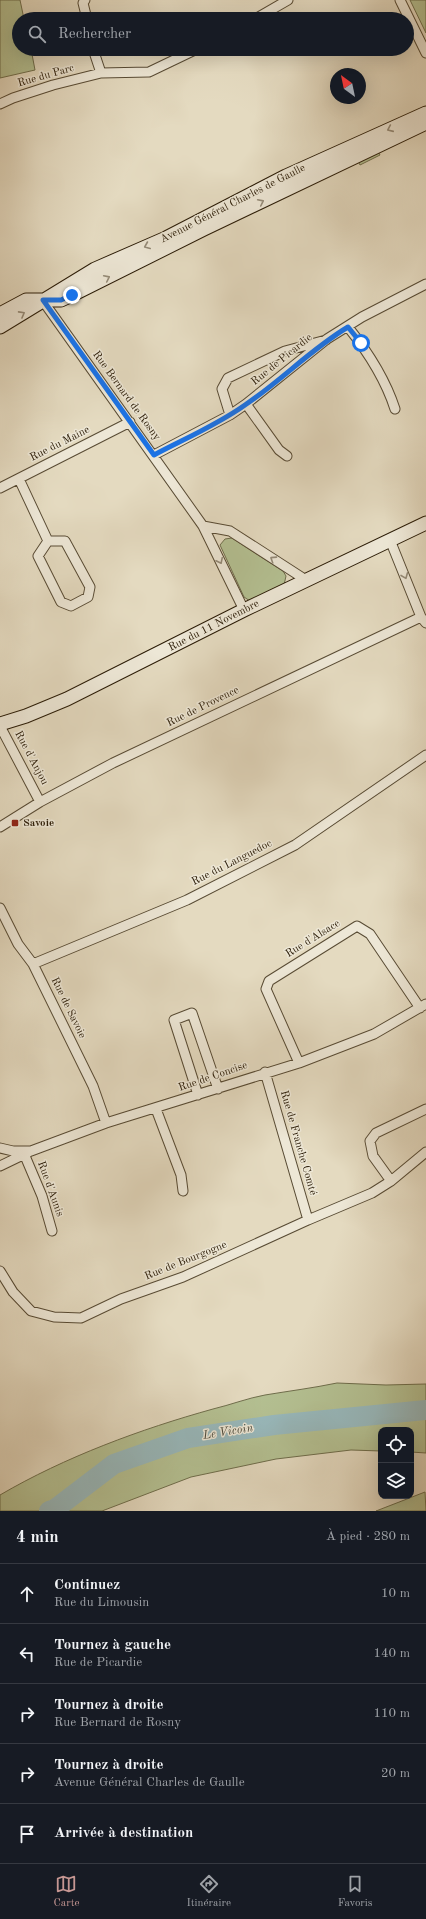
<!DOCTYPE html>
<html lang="fr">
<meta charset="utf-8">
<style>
:root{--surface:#171b24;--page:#20242c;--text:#f1f3f6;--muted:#9ea1a6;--line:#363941;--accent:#c59692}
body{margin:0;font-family:"Old Standard TT",serif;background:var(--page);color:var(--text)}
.controls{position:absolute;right:12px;bottom:12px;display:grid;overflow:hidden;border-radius:8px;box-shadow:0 4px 16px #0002}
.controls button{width:36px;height:36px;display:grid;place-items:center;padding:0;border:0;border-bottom:1px solid var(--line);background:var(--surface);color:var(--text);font:20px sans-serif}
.compass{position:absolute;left:330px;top:68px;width:36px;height:36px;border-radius:50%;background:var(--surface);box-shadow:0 4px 16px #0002;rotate:327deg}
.stop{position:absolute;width:12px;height:12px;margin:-9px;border:3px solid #1a73e8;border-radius:50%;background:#fff}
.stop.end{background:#1a73e8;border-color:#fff;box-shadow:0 1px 4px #0008}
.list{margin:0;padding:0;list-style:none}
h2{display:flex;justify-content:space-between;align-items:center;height:52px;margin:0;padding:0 16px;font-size:17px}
h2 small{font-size:13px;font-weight:400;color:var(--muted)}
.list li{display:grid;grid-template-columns:26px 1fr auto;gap:12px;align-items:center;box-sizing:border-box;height:60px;padding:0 16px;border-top:1px solid var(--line)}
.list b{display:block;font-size:15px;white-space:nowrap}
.list p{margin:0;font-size:13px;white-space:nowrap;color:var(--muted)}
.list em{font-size:13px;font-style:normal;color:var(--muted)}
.icon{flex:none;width:22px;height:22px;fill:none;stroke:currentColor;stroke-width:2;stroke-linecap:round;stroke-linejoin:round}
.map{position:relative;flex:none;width:426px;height:1511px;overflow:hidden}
.search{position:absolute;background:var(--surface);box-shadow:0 4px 16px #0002;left:12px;right:12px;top:12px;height:44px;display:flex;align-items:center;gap:10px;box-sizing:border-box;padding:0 14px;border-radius:22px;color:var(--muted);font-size:15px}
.sheet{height:352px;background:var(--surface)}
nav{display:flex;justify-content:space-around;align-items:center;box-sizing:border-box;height:56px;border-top:1px solid var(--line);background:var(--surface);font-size:11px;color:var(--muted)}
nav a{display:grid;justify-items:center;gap:2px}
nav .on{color:var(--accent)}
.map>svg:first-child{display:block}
.green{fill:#b4c092;stroke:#6f6e4c}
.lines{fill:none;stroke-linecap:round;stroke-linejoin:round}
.river{stroke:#98b8bb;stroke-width:20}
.street-casing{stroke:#584b34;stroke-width:11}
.secondary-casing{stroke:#2a1b06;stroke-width:15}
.street{stroke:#ede7d6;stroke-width:9}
.secondary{stroke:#ede7d6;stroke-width:13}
.oneway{stroke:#958b78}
.route{stroke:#1a73e8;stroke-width:5}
.poi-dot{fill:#8f2418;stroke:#ede7d6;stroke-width:1.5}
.labels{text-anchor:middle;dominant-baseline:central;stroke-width:3;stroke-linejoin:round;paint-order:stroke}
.street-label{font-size:11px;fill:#2a1b06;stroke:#ede7d6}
.poi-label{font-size:11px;font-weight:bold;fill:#2a1b06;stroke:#ede7d6;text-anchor:start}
.water-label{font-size:12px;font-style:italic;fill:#4b4a3c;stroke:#ede7d6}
</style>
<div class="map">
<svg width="426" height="1511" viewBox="0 0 426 1511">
<rect width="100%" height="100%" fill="#e4dac0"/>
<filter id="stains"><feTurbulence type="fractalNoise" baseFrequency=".005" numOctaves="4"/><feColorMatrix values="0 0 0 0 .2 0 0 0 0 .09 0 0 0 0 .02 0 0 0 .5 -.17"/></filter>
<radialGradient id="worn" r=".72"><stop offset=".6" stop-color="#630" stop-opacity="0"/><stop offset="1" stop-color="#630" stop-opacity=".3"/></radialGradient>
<path class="green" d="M0,0h20l4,19h-5v30h12l4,21 -35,8z
M410,0h16v33z
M378,151l2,4 -20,10 -2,-4z
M232,538l51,33 3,5 -2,9 -34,16 -6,-4 -24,-52 5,-6z
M337,1383l49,2 40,-1v69l-15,-1v-22h-30v21l-30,-1 -75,9 -85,18 -89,34h-102v-16c65,-38 141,-66 213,-86 17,-4 35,-11 52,-14 24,-4 48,-7 72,-12z
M425,1492l1,19h-50z"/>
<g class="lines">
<path class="river" d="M49,1511l6,-2 59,-45 74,-26 86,-13 152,-15"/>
<defs>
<path id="street" d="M85,0l-2,3 4,16
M400,0l26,53
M255,19l33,-19
M93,49l8,24
M0,104l13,-6 40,-13 48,-12 48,-1 48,-23
M43,301l160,225 41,84
M348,327c20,25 37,51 47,82
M246,404l33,46 8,6
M230,415l-8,-26 6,-11 57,-27 41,-11
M154,455l76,-40 16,-11 81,-65 35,-22 64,-33
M19,479l29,62
M0,488l130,-66
M203,526l27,5 76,49
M390,540l31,77 5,6
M48,541h17l25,46 -2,10 -17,9 -10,-4 -23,-46z
M0,726l40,76
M0,827l40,-25 73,-39 308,-146
M0,908l18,36 15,20 60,122 13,37
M33,964l154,-64 108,-55 131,-90
M299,1063l-33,-74 3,-8 88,-55 13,8 50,74
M265,1072l43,148
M198,1095l-24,-75 18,-7 26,76
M156,1109l25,66 2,16
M0,1148l13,3h18l75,-28 193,-60 75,-29 52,-30
M25,1156l17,40 10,35
M0,1166l29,-14
M391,1181l-18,-25 -3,-15 6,-8 50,-24
M0,1271l13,21 18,19 23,6 27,1 40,-19 62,-22 125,-57 64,-27 19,-12 35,-29"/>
<path id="secondary" d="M0,314l26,-14h35l11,-5 132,-66 222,-106
M0,327l95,-58 71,-31 120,-62 140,-63
M0,724l26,-8 41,-17 177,-89 182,-87"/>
</defs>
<use href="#street" class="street-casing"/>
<use href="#secondary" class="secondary-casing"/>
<use href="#street" class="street"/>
<use href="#secondary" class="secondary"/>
</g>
<defs><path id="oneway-chevron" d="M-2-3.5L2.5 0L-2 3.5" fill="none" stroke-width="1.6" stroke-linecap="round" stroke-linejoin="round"/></defs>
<g class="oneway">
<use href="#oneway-chevron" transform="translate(390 129) rotate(156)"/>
<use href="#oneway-chevron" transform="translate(261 202) rotate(-26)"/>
<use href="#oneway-chevron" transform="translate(147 246) rotate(157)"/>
<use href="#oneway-chevron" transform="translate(107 278) rotate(-26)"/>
<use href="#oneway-chevron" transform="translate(22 314) rotate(-29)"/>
<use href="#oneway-chevron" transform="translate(273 559) rotate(-147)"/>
<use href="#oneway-chevron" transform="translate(220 561) rotate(64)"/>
<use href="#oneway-chevron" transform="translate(405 576) rotate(68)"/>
</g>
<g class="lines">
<path class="route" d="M72,295l-11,5h-18l111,155c30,-16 63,-30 91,-50 36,-24 66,-56 103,-78l13,16"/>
</g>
<rect class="poi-dot" x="11" y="819" width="8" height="8" rx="2"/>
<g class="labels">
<g class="street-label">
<text transform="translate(46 76) rotate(-16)">Rue du Parc</text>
<text transform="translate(233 204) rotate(-27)">Avenue Général Charles de Gaulle</text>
<text transform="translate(282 360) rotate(-39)">Rue de Picardie</text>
<text transform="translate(126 396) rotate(54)">Rue Bernard de Rosny</text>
<text transform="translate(60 444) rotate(-27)">Rue du Maine</text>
<text transform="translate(214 626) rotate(-27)">Rue du 11 Novembre</text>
<text transform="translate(203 707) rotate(-26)">Rue de Provence</text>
<text transform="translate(31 758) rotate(62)">Rue d'Anjou</text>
<text transform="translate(232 863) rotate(-27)">Rue du Languedoc</text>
<text transform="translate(313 939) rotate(-32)">Rue d'Alsace</text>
<text transform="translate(68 1008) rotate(64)">Rue de Savoie</text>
<text transform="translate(213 1077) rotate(-19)">Rue de Concise</text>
<text transform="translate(298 1143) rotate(74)">Rue de Franche Comté</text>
<text transform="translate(50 1189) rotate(70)">Rue d'Aunis</text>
<text transform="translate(186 1261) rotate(-22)">Rue de Bourgogne</text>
</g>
<g class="poi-label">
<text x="23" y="823">Savoie</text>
</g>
<g class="water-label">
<text transform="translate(228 1432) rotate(-9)">Le Vicoin</text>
</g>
</g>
<rect width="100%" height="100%" filter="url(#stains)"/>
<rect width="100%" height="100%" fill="url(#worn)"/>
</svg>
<div class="controls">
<button><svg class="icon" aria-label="locate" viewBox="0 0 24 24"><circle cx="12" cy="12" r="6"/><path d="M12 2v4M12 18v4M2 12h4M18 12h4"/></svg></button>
<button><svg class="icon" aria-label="layers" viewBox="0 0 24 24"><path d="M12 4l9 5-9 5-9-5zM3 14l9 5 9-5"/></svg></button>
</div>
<svg class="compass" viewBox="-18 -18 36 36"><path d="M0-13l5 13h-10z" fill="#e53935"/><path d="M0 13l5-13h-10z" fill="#9ea1a6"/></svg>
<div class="stop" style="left:361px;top:343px"></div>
<div class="stop end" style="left:72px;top:295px"></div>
<div class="search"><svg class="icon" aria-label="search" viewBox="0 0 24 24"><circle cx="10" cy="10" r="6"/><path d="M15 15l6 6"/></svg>Rechercher</div>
</div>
<section class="sheet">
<h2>4 min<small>À pied · 280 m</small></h2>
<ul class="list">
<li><svg class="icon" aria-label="ahead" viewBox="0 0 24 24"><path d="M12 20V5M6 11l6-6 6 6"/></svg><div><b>Continuez</b><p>Rue du Limousin</p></div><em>10 m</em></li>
<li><svg class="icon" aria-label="left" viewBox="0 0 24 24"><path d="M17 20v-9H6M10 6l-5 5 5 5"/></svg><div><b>Tournez à gauche</b><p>Rue de Picardie</p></div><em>140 m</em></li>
<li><svg class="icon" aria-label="right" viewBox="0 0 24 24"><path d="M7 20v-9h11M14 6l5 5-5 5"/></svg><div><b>Tournez à droite</b><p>Rue Bernard de Rosny</p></div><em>110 m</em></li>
<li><svg class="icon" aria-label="right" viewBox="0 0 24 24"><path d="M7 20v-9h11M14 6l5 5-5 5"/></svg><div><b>Tournez à droite</b><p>Avenue Général Charles de Gaulle</p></div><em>20 m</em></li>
<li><svg class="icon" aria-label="arrive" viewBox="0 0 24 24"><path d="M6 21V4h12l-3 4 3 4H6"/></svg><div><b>Arrivée à destination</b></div></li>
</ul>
</section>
<nav>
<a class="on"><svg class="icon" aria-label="map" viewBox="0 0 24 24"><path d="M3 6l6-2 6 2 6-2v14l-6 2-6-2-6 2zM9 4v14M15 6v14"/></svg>Carte</a>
<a><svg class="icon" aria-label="directions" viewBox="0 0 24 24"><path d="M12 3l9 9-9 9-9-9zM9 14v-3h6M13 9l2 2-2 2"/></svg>Itinéraire</a>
<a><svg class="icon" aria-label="saved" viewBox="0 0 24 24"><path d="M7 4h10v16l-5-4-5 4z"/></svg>Favoris</a>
</nav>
